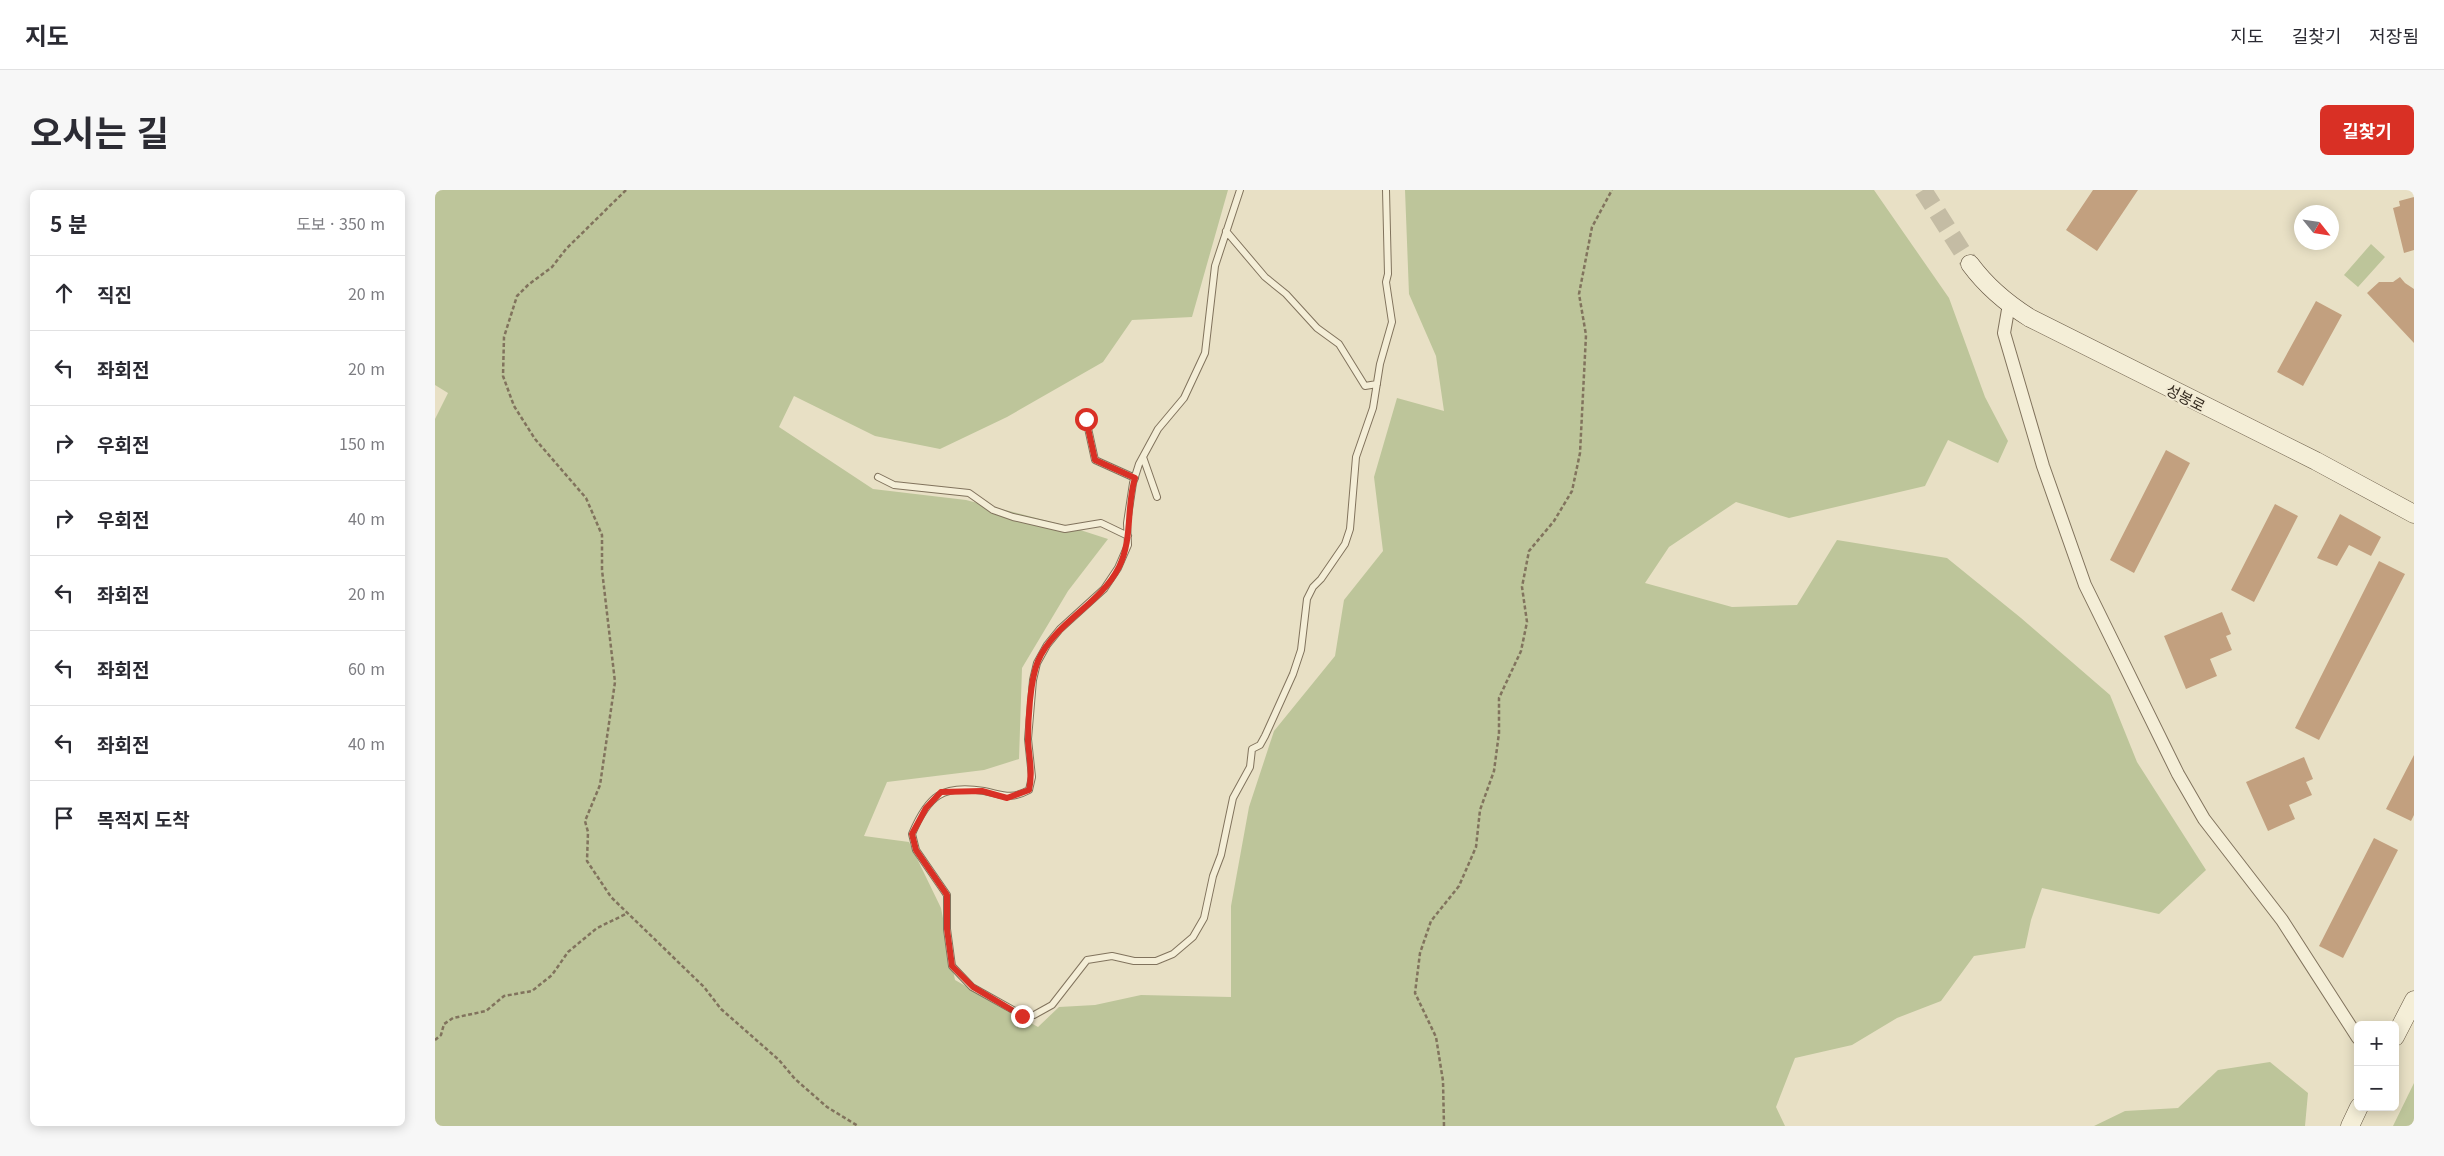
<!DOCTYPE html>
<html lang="ko">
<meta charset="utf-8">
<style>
:root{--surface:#fff;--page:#f7f7f7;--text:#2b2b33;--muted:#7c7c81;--line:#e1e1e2;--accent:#d93025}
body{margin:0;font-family:Georgia,"Noto Sans KR",serif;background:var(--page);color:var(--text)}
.controls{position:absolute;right:15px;bottom:15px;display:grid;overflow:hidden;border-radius:8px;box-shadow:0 2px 12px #0003}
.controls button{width:45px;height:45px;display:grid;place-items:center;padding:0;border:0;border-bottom:1px solid var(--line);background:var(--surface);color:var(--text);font:25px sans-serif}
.compass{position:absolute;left:1859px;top:15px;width:45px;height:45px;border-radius:50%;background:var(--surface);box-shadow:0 2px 12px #0003;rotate:120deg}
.stop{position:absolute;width:15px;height:15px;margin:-11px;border:4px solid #d93025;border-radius:50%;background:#fff}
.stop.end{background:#d93025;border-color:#fff;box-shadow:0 1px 5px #0008}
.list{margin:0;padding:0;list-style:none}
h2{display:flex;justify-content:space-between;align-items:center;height:65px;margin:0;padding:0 20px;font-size:21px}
h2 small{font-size:16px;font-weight:400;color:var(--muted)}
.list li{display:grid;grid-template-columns:32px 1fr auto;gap:15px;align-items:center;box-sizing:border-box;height:75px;padding:0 20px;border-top:1px solid var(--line)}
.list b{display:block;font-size:19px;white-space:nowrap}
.list em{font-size:16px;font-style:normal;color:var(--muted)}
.icon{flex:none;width:28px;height:28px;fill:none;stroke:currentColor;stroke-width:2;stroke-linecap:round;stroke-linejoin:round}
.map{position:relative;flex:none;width:1979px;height:936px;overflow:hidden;border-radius:8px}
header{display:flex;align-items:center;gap:30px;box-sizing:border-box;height:70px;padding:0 25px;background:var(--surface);border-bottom:1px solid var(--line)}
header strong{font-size:24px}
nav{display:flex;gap:28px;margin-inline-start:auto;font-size:18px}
.intro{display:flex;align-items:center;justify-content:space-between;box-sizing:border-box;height:120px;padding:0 30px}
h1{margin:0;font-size:35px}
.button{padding:12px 22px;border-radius:8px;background:var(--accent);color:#fff;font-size:18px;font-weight:700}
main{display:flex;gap:30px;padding:0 30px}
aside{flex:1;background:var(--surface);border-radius:8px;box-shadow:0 2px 12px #0003}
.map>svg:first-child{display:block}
.green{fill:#bdc59a}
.building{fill:#c2a07f}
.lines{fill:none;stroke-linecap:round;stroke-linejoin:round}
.secondary-tunnel{stroke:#c4bca4;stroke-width:18;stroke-dasharray:18 9;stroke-linecap:butt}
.lane-casing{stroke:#81735d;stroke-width:8}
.street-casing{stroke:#81735d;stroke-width:14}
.secondary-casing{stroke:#635440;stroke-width:19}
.path{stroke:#81735d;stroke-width:2.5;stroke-dasharray:4 2.5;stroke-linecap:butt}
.lane{stroke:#f4eed7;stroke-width:6}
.street{stroke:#f4eed7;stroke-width:12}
.secondary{stroke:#f4eed7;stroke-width:18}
.route{stroke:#d93025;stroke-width:6}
.labels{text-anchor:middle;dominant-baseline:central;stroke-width:4;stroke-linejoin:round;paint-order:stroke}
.street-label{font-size:15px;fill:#332a1f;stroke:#f1ead3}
</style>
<header>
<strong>지도</strong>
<nav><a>지도</a><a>길찾기</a><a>저장됨</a></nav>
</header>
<div class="intro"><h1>오시는 길</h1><a class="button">길찾기</a></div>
<main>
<aside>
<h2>5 분<small>도보 · 350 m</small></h2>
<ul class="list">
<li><svg class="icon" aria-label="ahead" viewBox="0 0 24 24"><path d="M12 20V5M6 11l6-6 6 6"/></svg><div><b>직진</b></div><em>20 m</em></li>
<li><svg class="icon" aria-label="left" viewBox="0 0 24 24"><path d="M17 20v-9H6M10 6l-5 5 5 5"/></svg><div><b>좌회전</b></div><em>20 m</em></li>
<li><svg class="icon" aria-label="right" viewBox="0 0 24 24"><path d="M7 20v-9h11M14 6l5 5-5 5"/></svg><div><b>우회전</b></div><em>150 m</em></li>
<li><svg class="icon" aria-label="right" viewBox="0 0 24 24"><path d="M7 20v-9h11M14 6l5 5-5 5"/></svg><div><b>우회전</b></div><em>40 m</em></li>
<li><svg class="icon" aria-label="left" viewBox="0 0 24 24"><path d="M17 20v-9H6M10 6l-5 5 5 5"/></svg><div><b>좌회전</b></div><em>20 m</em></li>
<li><svg class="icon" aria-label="left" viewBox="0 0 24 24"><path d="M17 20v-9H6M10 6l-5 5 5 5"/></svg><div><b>좌회전</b></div><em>60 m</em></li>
<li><svg class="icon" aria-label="left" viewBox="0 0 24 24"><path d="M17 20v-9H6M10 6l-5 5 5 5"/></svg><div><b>좌회전</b></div><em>40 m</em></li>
<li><svg class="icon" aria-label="arrive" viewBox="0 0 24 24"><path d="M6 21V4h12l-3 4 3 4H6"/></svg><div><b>목적지 도착</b></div></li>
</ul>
</aside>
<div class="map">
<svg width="1979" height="936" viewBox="0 0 1979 936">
<rect width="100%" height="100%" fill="#e8e0c5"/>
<path class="green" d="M0,0h793l-36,127 -60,3 -29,42 -96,55 -67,32 -65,-13 -81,-40 -15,31 94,62 93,11 105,27 37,12 -40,52 -46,77 -3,91 -35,11 -97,12 -23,54 45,6 32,66 14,72 83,47 21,-20 36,-2 46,-10 90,2v-91l18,-99 25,-76 61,-75 9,-56 39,-49 -9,-74 23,-79 47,13 -8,-55 -27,-62 -4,-104h469l75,108 36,99 23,44 -10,22 -50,-23 -23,46 -136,32 -53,-16 -67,45 -24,36 87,24 65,-2 40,-65 110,18 74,60 89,77 27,67 69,108 -47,44 -117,-26 -11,32 -6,28 -51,8 -33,45 -44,17 -45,27 -57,13 -19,49 9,19h-1350v-707l13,-26 -13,-8z
M1936,54l14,13 -27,30 -14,-12z
M1835,872l38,31 -3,33h-211l31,-15 53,-3 40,-38z
M1979,893v43h-21z"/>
<path class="building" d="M1658,0h45l-41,61 -31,-21z
M1979,7v53l-10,3 -11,-45 7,-2 -1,-5z
M1965,87l5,6 9,6v54l-47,-50 12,-11h14z
M1881,111l26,14 -39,71 -26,-14z
M1731,260l24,13 -56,110 -24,-13z
M1840,314l23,12 -44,86 -23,-12z
M1905,324l41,23 -10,19 -22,-11 -12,21 -20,-8z
M1944,371l26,13 -86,166 -24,-12z
M1787,422l9,22 -5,2 6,14 -22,9 7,17 -31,13 -22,-53z
M1979,565v60l-3,6 -25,-12z
M1869,567l9,22 -7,3 6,13 -23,10 6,14 -27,12 -22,-49z
M1939,648l24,12 -55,108 -24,-12z"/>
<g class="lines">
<path class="secondary-tunnel" d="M1488,0l47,74"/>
<defs>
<path id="lane" d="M805,0l-25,76 -10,87 -21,45 -26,31 -19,35 -6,19 -6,40 1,22 -10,23 -14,21 -44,40 -13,16 -10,18 -4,17 -5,59 4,38 -3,13c-19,10 -25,5 -45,1 -42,-7 -56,5 -72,43l4,16 31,45v34l5,37 20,21 50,28h12l18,-10 35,-45 25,-4 22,5h22l17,-7 20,-17 11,-19 9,-42 8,-21 12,-57 17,-31 2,-18 8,-4 5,-9 28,-62 8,-24 6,-51 6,-12 8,-8 24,-35 5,-15 6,-72 17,-49 7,-44 12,-42 -6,-40 2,-8 -2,-84
M791,41l39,46 21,17 31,34 22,16 26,42 12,-2
M651,229l9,41 40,18
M708,267l14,40
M443,287l16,8 75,8 24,17 20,7 52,12 36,-6 27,13"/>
<path id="street" d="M1574,114l-5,29 39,133 42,119 93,189 26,45 78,101 76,118"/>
<path id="secondary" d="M1535,74c17,23 36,39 60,54l286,143 98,53
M1960,847l19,-37
M1915,936l9,-19"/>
</defs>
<use href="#lane" class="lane-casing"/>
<use href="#street" class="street-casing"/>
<use href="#secondary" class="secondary-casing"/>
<path class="path" d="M191,0l-60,59 -14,18 -24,18 -11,11 -13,41 -1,39 11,30 21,33 51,59 16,37v35l13,112 -15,103 -15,36 3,11 -1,29 24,36 93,90 17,22 58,51 16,19 32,28 31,19
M0,850l6,-5 3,-11 9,-6 33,-7 18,-15 28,-5 20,-16 16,-23 29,-24 31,-15
M1009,936l-1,-45 -7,-44 -21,-44 5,-40 11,-32 28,-35 17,-39 4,-37 14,-39 5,-38v-35l22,-47 6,-29 -5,-35 7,-36 25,-30 18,-30 8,-38 6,-118 -7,-41 13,-67 20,-37"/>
<use href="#lane" class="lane"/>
<use href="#street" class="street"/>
<use href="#secondary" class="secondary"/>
</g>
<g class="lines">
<path class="route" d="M587,826l-49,-29 -21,-21 -5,-37v-34l-31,-45 -4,-16 14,-26 15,-16 41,-1 25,7 22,-8c4,-17 0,-33 -1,-49 0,-21 2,-61 10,-80 17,-39 62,-56 81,-94 14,-28 7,-60 16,-89l-40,-18 -9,-41"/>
</g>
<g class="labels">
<g class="street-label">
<text transform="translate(1751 207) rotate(27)">성봉로</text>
</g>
</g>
</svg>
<div class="controls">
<button>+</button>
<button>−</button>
</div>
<svg class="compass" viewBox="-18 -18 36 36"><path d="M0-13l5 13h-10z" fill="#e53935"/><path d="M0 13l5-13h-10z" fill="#7c7c81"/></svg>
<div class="stop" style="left:651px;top:229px"></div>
<div class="stop end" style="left:587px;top:826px"></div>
</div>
</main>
